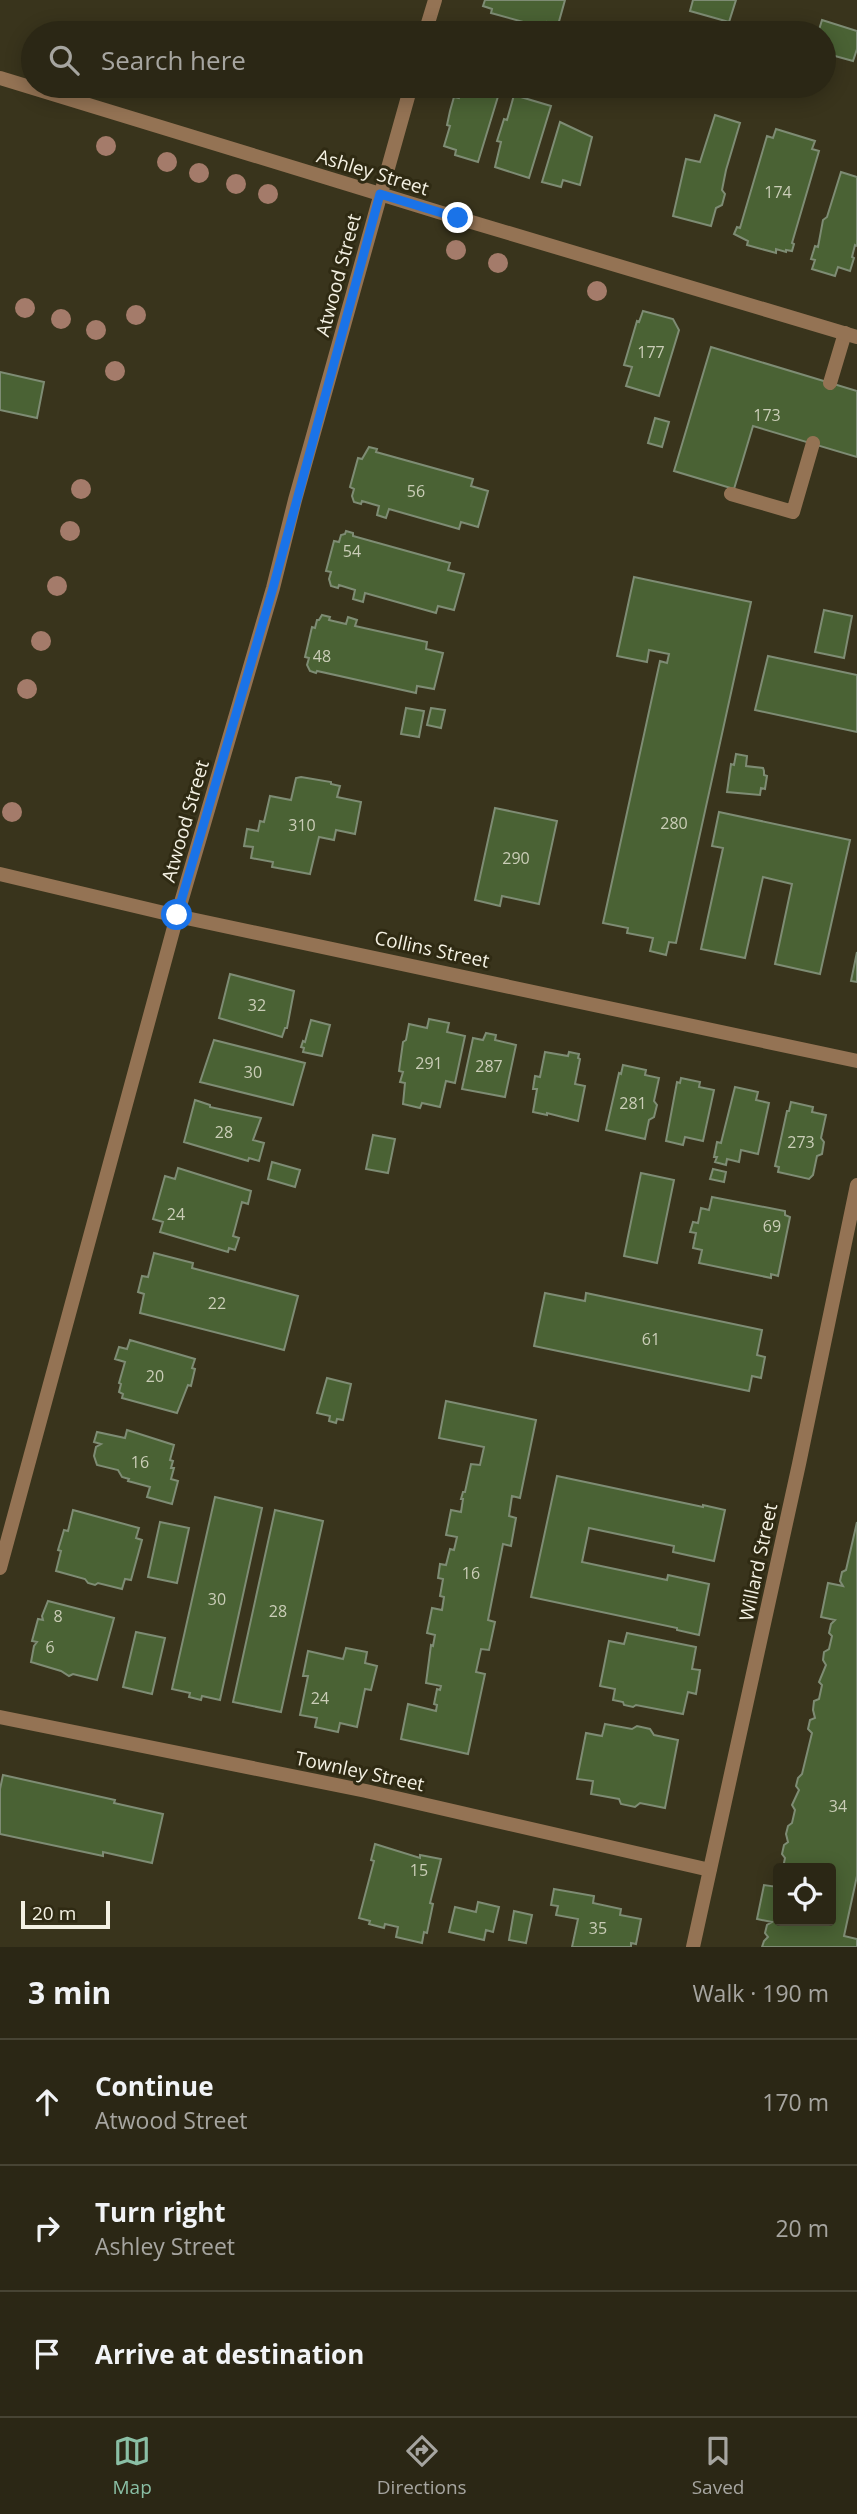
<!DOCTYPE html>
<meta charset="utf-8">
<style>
:root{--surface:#2b2715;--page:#373322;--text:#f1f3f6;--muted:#a6a5a0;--line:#474434;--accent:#8abfa5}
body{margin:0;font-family:"Open Sans",sans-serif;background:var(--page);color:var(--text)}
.controls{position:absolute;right:21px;bottom:21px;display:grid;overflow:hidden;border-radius:7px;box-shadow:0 4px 18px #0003}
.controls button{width:63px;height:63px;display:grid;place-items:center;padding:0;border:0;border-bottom:2px solid var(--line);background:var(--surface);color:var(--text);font:35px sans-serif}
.scale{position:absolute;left:21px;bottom:18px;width:89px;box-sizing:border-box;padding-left:7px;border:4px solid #f4f1e3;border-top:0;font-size:19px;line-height:24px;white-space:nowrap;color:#f4f1e3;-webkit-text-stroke:5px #2f2a13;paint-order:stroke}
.stop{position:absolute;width:21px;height:21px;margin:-16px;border:5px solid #1a73e8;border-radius:50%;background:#fff}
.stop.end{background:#1a73e8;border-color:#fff;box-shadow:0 2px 7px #0008}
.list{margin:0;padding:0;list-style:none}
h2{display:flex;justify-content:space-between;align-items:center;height:91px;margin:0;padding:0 28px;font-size:30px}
h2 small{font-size:23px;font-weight:400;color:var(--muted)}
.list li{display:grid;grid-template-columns:46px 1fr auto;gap:21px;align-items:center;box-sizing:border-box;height:126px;padding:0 28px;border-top:2px solid var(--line)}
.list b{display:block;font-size:26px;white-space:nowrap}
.list p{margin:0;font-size:23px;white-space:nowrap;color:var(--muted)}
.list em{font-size:23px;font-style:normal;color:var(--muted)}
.icon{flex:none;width:38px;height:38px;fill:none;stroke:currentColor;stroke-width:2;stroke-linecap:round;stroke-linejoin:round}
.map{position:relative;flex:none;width:857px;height:1947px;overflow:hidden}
.search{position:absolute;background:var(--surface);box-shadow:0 4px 18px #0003;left:21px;right:21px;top:21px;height:77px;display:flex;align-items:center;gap:18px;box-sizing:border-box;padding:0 24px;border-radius:38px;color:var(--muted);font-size:26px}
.sheet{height:469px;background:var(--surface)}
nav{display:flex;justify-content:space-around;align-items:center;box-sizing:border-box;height:98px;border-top:2px solid var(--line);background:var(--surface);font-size:19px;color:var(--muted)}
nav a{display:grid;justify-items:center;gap:4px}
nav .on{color:var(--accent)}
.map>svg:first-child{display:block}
.building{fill:#4a6234;stroke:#7e8c74;stroke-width:2}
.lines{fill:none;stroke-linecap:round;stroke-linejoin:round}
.service{stroke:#947354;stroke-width:14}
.minor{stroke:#947354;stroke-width:14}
.tertiary{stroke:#947354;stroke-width:14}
.tree{fill:#a47b6a}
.route{stroke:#1a73e8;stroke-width:9}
.labels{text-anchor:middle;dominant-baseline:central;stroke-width:6;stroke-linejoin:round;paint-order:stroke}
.number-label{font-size:16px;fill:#cacdb7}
.street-label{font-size:19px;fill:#f4f1e3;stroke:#2f2a13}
</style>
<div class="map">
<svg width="857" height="1947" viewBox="0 0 857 1947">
<rect width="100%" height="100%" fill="#39341c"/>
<path class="building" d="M485,0h80l-7,25 -11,-3 -2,6 -54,-15 1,-4 -9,-3z
M693,0h43l-7,22 -39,-11z
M822,20l35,11v18l-4,12 -29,-8v-20h-6z
M675,24l12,4 -2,5h-13z
M463,86h29l-1,1 9,3 -22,72 -23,-7 1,-5 -12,-4 6,-20 -3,-1 3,-14 4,-14 5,1z
M514,95l37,11 -22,72 -34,-11 6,-25 -4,-1 7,-22 3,1z
M715,115l25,8 -14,47 -4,20 3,4 -3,11 -6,3 -5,18 -38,-10 13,-57 14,3z
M560,122l32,15 -12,48 -17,-5 -2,7 -19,-5z
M776,129l39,12 -3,8 7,2 -27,92 2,1 -2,7 -6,-1v2l-10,-3v4l-29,-8 1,-4 -14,-7 3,-7 3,1 27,-92 6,2z
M841,172l16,5v69l-2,-1 -3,12 2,1 -4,13 -12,-4 -3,9 -23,-7 3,-9 -4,-1 4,-13 3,1 5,-27 4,-3z
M643,311l30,8 6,11 -20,66 -33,-10 6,-19 -8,-2 13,-44 2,1z
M711,347l146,44v66l-104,-31 -19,63 -60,-18z
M0,372l44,10 -7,36 -37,-8z
M655,418l14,4 -7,25 -14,-4z
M369,447l8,2 -1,3 97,27 -2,7 17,5 -10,36 -17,-5 -2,7 -70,-20 -3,9 -9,-3 2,-9 -17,-5 -1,3 -7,-2 -2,-6 2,-7 -4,-2 8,-29 4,1z
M346,531l7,2v3l97,27 -2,7 16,4 -10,36 -16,-4 -2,7 -71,-20 -2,9 -10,-3 2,-9 -16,-5 -1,3 -7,-2 -2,-7 2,-7 -5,-1 8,-30 5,1 2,-7 4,-1z
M634,577l117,25 -75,341 -7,-1 -3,13 -16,-4 3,-13 -26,-5 1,-5 -25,-5 57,-262 7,2 2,-9 -20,-4 -2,12 -30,-6z
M824,610l28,6 -8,42 -29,-6z
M322,615l8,2 -1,3 17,4 2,-7 9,3 -2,6 72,16 -1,7 17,4 -9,36 -17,-3 -1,7 -99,-22 -1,2 -6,-2 -3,-6 2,-7 -4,-1 7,-30 3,1 2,-8h2z
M768,656l89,19v57l-102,-22z
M406,708l18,3 -5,26 -18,-3z
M431,708l14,2 -4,18 -14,-3z
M736,754l11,2 -1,10 17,2 1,3v4l3,1 -2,13 -4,-1 -1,7 -33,-3 4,-28 3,1z
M301,777l30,5v2l9,2 -3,11 24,5 -6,32 -19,-4 -2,10 -15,-3 -9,37 -38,-7 1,-5 -22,-4 2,-11 -9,-1 3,-17 11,2 2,-10 4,1 6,-26 21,4 5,-22z
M495,808l62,13 -18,83 -37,-8 -2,10 -25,-6z
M719,812l131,28 -30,134 -45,-10 17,-80 -29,-7 -18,81 -44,-9 22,-101 -11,-2z
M857,952v30l-6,-1z
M230,974l64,17 -7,37h-2l-3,9 -63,-19z
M429,1019l20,4 -2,9 18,4 -10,47 -9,-2 -6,26 -18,-4 -2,5 -17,-4 2,-21 -5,-1 3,-10 -4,-1 4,-29 3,-2 3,-16 18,4z
M311,1020l19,5 -8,31 -19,-4 1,-4 -3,-1 2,-6 2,1z
M486,1033l10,2 -1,5 21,5 -11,52 -43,-8 11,-51 10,2z
M214,1040l91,23 -12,42 -93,-23z
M545,1052l23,4 1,-4 10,2 -1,4 2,1 -5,25 10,2 -7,35 -31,-8v2l-14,-3 4,-23h-4l2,-13 5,1z
M623,1065l23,5 -1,5 14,3 -5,23 3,4 -3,12 -5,3 -4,19 -39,-9 13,-57 2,1z
M681,1078l19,4 -1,5 15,3 -11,51 -18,-4 -2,8 -17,-4 11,-59 3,1z
M735,1087l23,5 -2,8 13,3 -11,51 -17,-4 -2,12 -12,-3 -1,6 -11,-3 2,-5h-3l3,-15 4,1z
M195,1100l15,5v2l51,11 -8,22 11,3 -5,18 -10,-3 -1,3 -64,-19z
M791,1102l22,5 -1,5 14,3 -5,23 3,4 -2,12 -5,2 -4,19 -4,4 -31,-7 1,-5 -4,-1 12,-55h2z
M373,1135l22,4 -7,34 -22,-4z
M272,1162l28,8 -5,17 -27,-8z
M178,1168l73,23 -3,13 -6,-2 -9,34 6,2 -4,12 -6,-2 -1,4 -68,-20 3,-10 -10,-3 12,-43 10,3z
M713,1169l13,3 -2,10 -14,-3z
M641,1173l33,7 -17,83 -33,-7z
M712,1197l73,14v4l5,2 -12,59 -7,-2v4l-72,-15 3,-13 -9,-2 3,-15 -6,-1 3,-10 5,1 3,-15 8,2z
M154,1253l39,10 -1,5 106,28 -14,54 -144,-37 4,-19 -6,-2 4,-16 6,1z
M545,1293l40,8 1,-8 176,37 -5,25 8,2 -4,21 -9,-2 -3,15 -215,-45z
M130,1340l65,19 -3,9 3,1 -4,17 -3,-1 -11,28 -55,-15 1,-4 -4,-2 2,-8 -2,-1 6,-21 -10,-3 4,-12 8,2z
M327,1378l24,6 -8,36 -6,-1 -1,4 -7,-2 1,-5 -13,-3z
M446,1401l90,19 -16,78 -8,-2 -3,20 7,2 -5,28 -8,-2 -15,76 7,2 -6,28 -8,-1 -5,23 9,2 -17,80 -67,-15 7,-35 28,7 1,-6 -3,-1 3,-15 3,1 1,-4 -15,-3 5,-38 2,1 2,-11 -8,-2 5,-25 10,2 2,-13 -4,-1 3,-17 -5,-1 2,-14 6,1 4,-16 4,1 3,-13 -11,-2 5,-25 10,2 2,-13h-2l2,-7h2l6,-28 9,1 4,-18 -45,-9z
M127,1430l47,15 -4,15 3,1 -2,7h3l-3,11 7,2 -6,23 -25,-7 3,-10 -22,-6 1,-2 -7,-2 -4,-7 -21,-5 -3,-9 2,-9 5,-3 -7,-2 3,-10 28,6z
M557,1476l146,31v-2l22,5 -11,51 -41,-9 1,-6 -85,-18 -7,34 85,18 1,-5 41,9 -10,51 -22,-5v-2l-146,-31z
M215,1497l47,11 -42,192 -18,-4 -1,4 -12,-3 1,-4 -18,-4z
M73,1510l66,18 -3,10 6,2 -11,40 -6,-1 -3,10 -24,-6 -3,2 -7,-2 -3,-4 -29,-8 5,-20 -3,-1 6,-20 4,1z
M275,1510l48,11 -42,191 -48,-10z
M160,1522l29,6 -12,55 -29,-6z
M857,1522v354l-13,60 13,3v8h-95l2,-6 4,-4 -3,-4 2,-8 5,-3 -15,-3 7,-34 14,2v34h53v-53h-48l2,-10 -3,-4 2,-9 4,-3 -2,-8 2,-8 4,-3 3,-13 -3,-5 7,-15 -3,-4 2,-8 4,-4 10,-41 -4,-4 2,-9 5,-2 -2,-8 1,-9 5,-2 3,-14 -3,-3 7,-17 -3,-5 1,-8 5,-3 3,-13 -3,-3 2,-9 4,-4 -14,-3 7,-34 15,3 -3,-5 2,-9 4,-2z
M48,1601l66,17 -17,62 -24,-6 -4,2 -8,-5 -30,-9 3,-16 3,-4 -5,-1 6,-22 5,1 -1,-4z
M136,1632l29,6 -13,56 -29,-7z
M627,1633l69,14 -4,22 8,1 -4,24 -8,-2 -5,22 -47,-9 -3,2 -9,-2 -1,-3 -10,-2 2,-11 -15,-3 9,-45 15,3z
M346,1648l21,4 -2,11 12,3 -6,24 -6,-1 -8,38 -17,-4 -2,9 -23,-5 2,-9 -17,-3 8,-39h-5l5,-25 35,8z
M605,1724l27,5 5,-3 13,3 4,6 24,5 -13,68 -25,-5 -5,4 -14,-3 -2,-5 -28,-5 2,-13 -16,-2 9,-46 16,3z
M3,1775l112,25 -1,3 49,11 -11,49 -49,-11v4l-103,-22v-45z
M375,1844l45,14v-3l21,4 -11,44 3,1 -6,29 -3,-1 -2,11 -26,-6 2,-10 -13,-3 -1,4 -15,-4 1,-3 -11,-3 15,-57 -3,-1z
M554,1889l40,7 -1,7 28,6 -1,6 21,4 -5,25 -5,-1v4h-59l6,-28 -22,-4 2,-9 -7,-1z
M478,1902l21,5 -6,25 -7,-2 -2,10 -35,-8 6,-25 21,5z
M514,1911l18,4 -6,28 -17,-3z"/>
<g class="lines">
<path class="service" d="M380,194l78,24
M830,383l15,-50
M731,494l62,18 20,-69"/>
<path class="minor" d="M425,33l10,-33
M0,78l380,116
M458,218l399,119
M0,1568l177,-652 96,-328 22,-88 116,-414
M0,1717l366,74 344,79
M693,1947l106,-483 58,-279"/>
<path class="tertiary" d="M0,874l177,42 680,145"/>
</g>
<g class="tree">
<circle cx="106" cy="146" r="10"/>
<circle cx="167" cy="162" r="10"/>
<circle cx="199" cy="173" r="10"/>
<circle cx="236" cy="184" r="10"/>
<circle cx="268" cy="194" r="10"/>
<circle cx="456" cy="250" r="10"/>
<circle cx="498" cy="263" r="10"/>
<circle cx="597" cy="291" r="10"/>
<circle cx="25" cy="308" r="10"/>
<circle cx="136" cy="315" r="10"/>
<circle cx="61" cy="319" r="10"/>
<circle cx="96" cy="330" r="10"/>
<circle cx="115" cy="371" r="10"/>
<circle cx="81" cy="489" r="10"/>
<circle cx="70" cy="531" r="10"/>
<circle cx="57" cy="586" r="10"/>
<circle cx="41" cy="641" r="10"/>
<circle cx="27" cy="689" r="10"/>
<circle cx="12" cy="812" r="10"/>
</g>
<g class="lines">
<path class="route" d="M177,915l96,-327 107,-394 78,24"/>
</g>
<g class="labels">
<g class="number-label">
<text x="778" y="192">174</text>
<text x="651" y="352">177</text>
<text x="767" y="415">173</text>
<text x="416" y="491">56</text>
<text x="352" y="551">54</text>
<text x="322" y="656">48</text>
<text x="674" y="823">280</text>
<text x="302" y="825">310</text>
<text x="516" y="858">290</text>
<text x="257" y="1005">32</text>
<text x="429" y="1063">291</text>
<text x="489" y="1066">287</text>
<text x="253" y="1072">30</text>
<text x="633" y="1103">281</text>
<text x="224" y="1132">28</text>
<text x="801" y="1142">273</text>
<text x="176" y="1214">24</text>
<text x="772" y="1226">69</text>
<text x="217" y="1303">22</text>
<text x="651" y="1339">61</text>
<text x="155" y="1376">20</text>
<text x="140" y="1462">16</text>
<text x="471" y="1573">16</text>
<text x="217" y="1599">30</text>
<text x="278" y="1611">28</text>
<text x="58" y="1616">8</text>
<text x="50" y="1647">6</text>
<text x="320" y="1698">24</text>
<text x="838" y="1806">34</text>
<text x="419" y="1870">15</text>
<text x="598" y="1928">35</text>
</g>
<g class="street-label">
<text transform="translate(373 172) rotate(17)">Ashley Street</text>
<text transform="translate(338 275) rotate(-75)">Atwood Street</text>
<text transform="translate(185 821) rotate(-74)">Atwood Street</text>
<text transform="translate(432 949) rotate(12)">Collins Street</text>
<text transform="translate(758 1562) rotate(-78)">Willard Street</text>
<text transform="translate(360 1771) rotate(12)">Townley Street</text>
</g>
</g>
</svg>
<div class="controls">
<button><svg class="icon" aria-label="locate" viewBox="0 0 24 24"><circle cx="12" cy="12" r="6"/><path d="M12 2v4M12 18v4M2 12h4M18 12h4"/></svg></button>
</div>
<div class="scale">20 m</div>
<div class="stop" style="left:177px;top:915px"></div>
<div class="stop end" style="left:458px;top:218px"></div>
<div class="search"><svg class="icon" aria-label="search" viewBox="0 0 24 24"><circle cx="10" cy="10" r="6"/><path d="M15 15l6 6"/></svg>Search here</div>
</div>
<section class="sheet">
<h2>3 min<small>Walk · 190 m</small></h2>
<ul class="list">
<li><svg class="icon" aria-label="ahead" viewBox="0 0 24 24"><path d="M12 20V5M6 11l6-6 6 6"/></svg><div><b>Continue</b><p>Atwood Street</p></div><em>170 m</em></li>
<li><svg class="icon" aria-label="right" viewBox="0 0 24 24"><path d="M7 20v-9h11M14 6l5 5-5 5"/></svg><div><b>Turn right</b><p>Ashley Street</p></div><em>20 m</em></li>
<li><svg class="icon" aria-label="arrive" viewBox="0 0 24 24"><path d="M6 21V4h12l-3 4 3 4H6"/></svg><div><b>Arrive at destination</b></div></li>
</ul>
</section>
<nav>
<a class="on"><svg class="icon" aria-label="map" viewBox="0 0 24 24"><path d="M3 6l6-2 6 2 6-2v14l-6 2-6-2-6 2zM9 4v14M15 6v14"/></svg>Map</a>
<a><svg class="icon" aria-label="directions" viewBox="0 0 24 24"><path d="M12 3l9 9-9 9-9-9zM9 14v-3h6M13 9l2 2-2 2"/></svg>Directions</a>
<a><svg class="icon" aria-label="saved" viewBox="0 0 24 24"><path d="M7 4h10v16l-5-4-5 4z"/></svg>Saved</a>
</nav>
